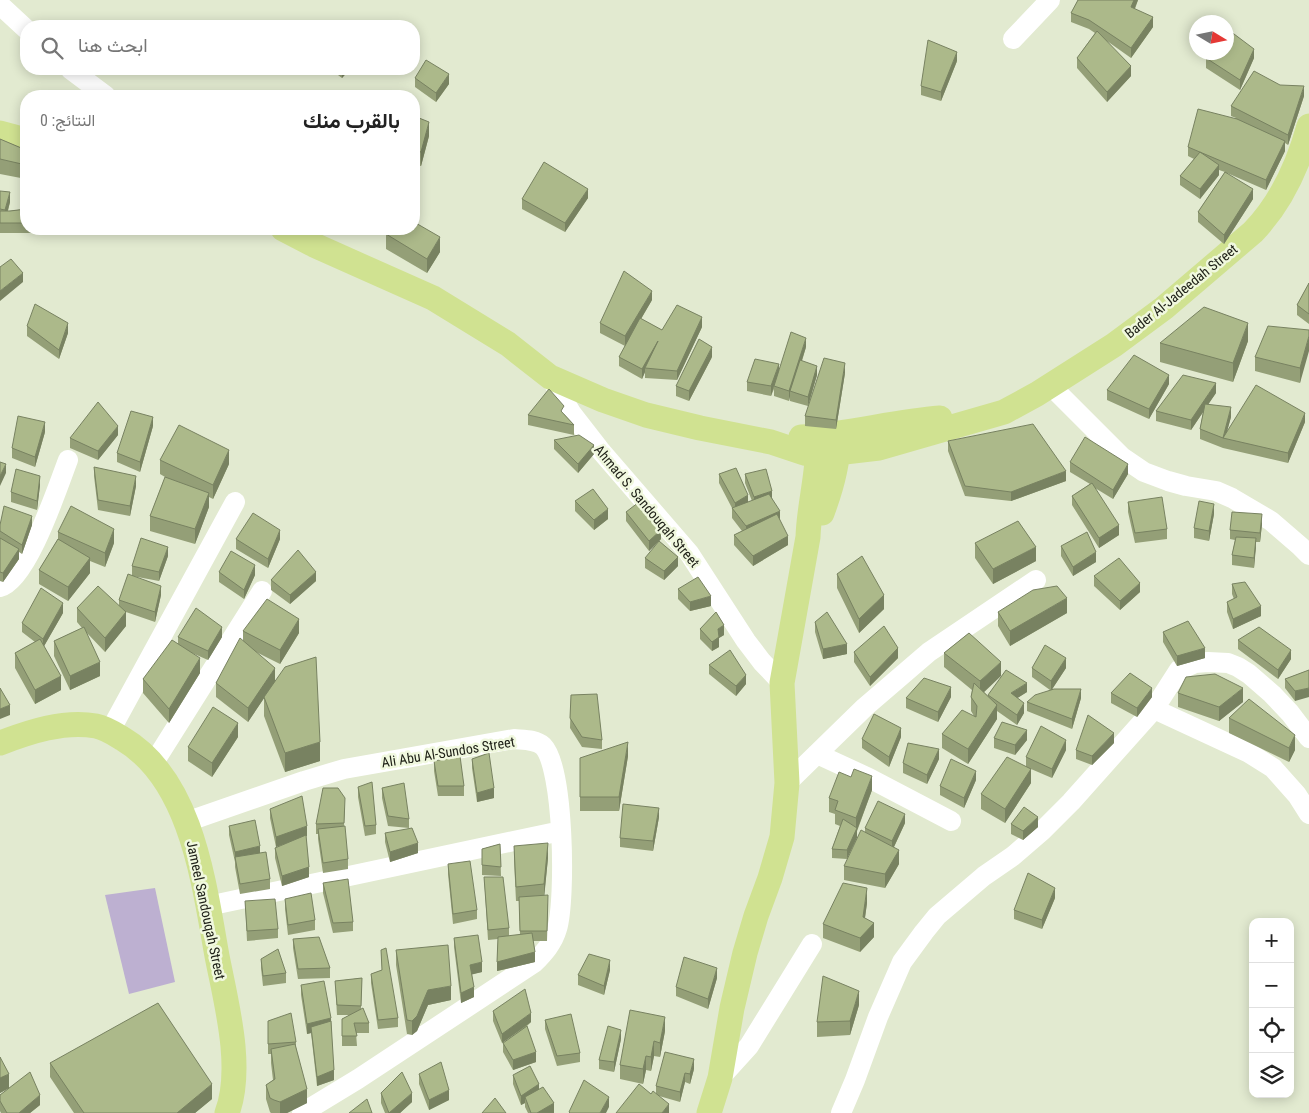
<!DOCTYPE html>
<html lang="ar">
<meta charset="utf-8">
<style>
:root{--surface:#fff;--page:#f2f2f2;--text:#222;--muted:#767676;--line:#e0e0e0}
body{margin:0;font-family:"Roboto Condensed",Vazirmatn,sans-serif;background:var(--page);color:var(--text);direction:rtl}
.controls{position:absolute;right:15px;bottom:15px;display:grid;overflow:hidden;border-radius:10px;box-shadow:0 2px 12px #0003}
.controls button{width:45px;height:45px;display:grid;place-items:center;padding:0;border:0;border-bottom:1px solid var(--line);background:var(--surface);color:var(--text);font:25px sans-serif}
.compass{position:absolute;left:1189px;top:15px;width:45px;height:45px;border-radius:50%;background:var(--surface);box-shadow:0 2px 12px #0003;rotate:100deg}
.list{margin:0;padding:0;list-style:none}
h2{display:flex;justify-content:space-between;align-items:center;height:65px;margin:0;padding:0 20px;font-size:21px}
h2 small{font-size:16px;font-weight:400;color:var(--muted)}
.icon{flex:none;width:28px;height:28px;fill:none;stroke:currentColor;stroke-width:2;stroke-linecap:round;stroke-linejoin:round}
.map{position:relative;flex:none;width:1309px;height:1113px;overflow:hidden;direction:ltr}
.search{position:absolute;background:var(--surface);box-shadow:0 2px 12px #0003;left:20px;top:20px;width:400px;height:55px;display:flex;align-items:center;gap:12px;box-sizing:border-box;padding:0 18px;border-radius:20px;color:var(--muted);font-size:19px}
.panel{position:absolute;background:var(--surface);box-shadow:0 2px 12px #0003;left:20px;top:90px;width:400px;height:145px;border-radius:20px;direction:rtl}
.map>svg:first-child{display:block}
.green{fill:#bdb0d1}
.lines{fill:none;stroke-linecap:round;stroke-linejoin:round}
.minor{stroke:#fff;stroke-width:20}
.major{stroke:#d0e291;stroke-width:25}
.wall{fill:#949f77}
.shaded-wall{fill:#788261}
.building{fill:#acb98a;stroke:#788261}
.labels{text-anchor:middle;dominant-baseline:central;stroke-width:5;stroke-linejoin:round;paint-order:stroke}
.street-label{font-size:14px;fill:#202219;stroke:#f0f8de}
</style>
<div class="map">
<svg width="1309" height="1113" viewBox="0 0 1309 1113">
<rect width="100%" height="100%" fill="#e2ead0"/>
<path class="green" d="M155,888l20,94 -46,12 -24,-99z"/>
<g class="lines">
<path class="minor" d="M0,5l26,24
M1013,39l37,-39
M70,69l36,27
M550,377l22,37 28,36 89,103 57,88 16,21 20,21
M1050,385l72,72 22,15 24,9 18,5 30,5 16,7 39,23 29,25 9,9
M0,587c27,-6 58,-101 68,-127
M1154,709l95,44 24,15 24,27 12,19
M110,731l125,-229
M817,754l52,24 82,43
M153,764l109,-173
M787,783l78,-76 64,-55 107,-72
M186,822l118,-41 40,-12 170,-30c9,1 21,0 29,7 21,21 23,153 14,183 -4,14 -13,24 -23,34l-176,116 -56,34
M208,906l353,-75
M720,1078l29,-32 63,-102
M841,1113l14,-33 23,-63 24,-55 22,-30 13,-16 47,-40 29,-20 29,-25 29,-29 83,-93 25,-39 16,-7 13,-1 20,1 10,4 11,7 23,20 18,19 19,25"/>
<path class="major" d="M0,133l26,7
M283,229l31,16 119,53 75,46 42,33 53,23 43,15 54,13 71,14 33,11 15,2 60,-7 125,-36 33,-18 77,-49 50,-37 89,-76c29,-30 45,-66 56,-106
M801,437c47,-3 92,-15 139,-19
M822,513c9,-24 17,-50 16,-75
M0,743c29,-11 64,-23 96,-17 10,2 19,8 27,13 69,41 81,145 94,217 9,46 27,112 10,157
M709,1113l11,-35 12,-70 13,-55 11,-37 14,-38 12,-41 5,-54 -5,-100 26,-146c1,-34 12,-68 9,-101"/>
</g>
<path class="wall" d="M1078,0h60l-3,9 18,18 -22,31 -24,-17 24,35 -24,26 -30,-34v-10l18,-25 -6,-4 -18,-7v-9z
M1206,58h48l-14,32 -34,-22z
M957,61l-16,40 -20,-6v-9z
M330,69h20l-8,9z
M415,78l34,6 -13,18 -21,-15z
M1304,96l-16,49 -3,-2v8l-19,39 -39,-17 26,26 -29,45 -26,-22v-10l27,-40 -6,-2v5l-19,24 -20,-14v-9l14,-17 -6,-3v-9l48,-29 -5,-2v-10z
M414,116l15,20 -8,30 -7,-1z
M0,139l26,11v29l-26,-5z
M0,191l10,11 -2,9 18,-2v20h20l-1,4h-45z
M588,198l-23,34 -43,-23v-10z
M386,234l54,18 -13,21 -41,-24z
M1309,283v41l-12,-9v-10z
M652,300l-11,19 21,11 40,-3 -25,53 -32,-2v-6l-3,7 -23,-13v-9l6,-11 -25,-13v-10z
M27,326l41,7 -9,26 -32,-23z
M1309,330l-9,53 -45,-12v-14z
M1248,341l-15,41 -73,-20v-19z
M806,347l-4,14 15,14 -9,31 -18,-5v-5l-1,5 -15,-5v-7l-3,7 -24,-5v-9l32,-11z
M712,357l-23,44 -13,-5v-10z
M845,373l-9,56 -31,-3v-10z
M1169,384l-20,35 -42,-19v-10z
M1216,393l-8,11 23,13 -4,14 78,-9 -17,41 -65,-15 -23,-9v-10l3,-17 -12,18 -35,-9v-10z
M564,414l10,11v10l-46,-10v-10z
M153,426l-13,46 -23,-10v-9z
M45,432l-10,35 -23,-9v-10z
M118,435l-20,25 -28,-12v-10z
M554,440l40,14 -16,19 -24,-24z
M948,441l118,40 -55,20 -46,-5 -17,-45z
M160,460l69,4 -16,35 -4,-2v10l-14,37 -45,-13v-15l15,-39 -5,-3z
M1070,462l58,12 -15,25 -18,-11 24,47 -20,13 -27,-43v-9l18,-12 -20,-12z
M94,467l42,19 -6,30 -32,-6 -4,-34z
M719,474l29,28 4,-1 -7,-18v-9l27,24 16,47 -35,21 -19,-21v-10l8,-4 -10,-13v-10l-13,-25z
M40,485l-3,25 -26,-8v-10z
M575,501l33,18 -14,11 -19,-19z
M1128,502l39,27v10l-32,4 -7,-31z
M626,512l35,27 -12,12 -23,-30z
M1214,514l-5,27 -15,-3v-10z
M1262,524l-2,18h-4l-2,26 -22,-3v-10l3,-15 -5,-1v-9z
M0,525h32l-10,29 -3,-2v7l-16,23 -3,-1z
M58,532l56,11 -9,24 -15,-6v12l-22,28 -29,-17v-14l19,-31z
M236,539h44l-12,29 -32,-19z
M975,543l61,18 -43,23 -18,-26z
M1061,546l35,16 -23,14 -12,-20z
M168,556l-9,25 -27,-5v-10z
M645,558l33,8 -14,14 -19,-12z
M219,572l36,3 -11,24 -25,-17z
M837,574l47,35 -25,24 -22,-45z
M1094,576l46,16 -20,18 -26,-24z
M271,580l45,1 -26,23 -19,-14z
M1232,584l29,32 -28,13 -6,-17v-10l7,-3 -2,-5z
M678,589l33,17 -21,5 -12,-12z
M161,595l-6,27 -29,-10v14l-21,26 -18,-19 13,43 -30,14 -16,-34v-15l28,-13 -5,-6v-14l42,-3v-5z
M998,612l69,1 -57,33 -12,-20z
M63,613l-19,33 17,44 -26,14 -20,-36v-15l20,-11 -13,-10v-9z
M815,622l32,32 -24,5 -8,-27z
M700,629l24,6 -5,3v9l-7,4 -12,-12z
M243,631l56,2 -19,31 -24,-12 19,29 45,80 -35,11 -21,-56v-18l-16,24 -32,-25v-14l27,-42z
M1163,632l42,26 -28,8 -14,-24z
M969,633l15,59 4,4v-1l39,-3 -10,6 7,15 -7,12 -20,-14v8l-29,45 -26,-16v-14l32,-18 -3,-5v-14l1,-7 -28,-23v-14z
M178,637h44l-14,23 -16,-7 8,20 -31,50 -26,-30v-14l35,-35z
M1238,640l53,19 -13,20 -40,-30z
M854,652l44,6 -28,28 -16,-24z
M709,665l37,19 -10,12 -27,-22z
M1032,668h34l-14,21 29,9 -9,31 -45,-18v-9l23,-12 -18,-13z
M1309,670l-14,31 -10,-13v-9z
M1111,693l41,4 -15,20 -26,-14z
M1178,693l65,9 -24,19 -41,-14z
M571,695l31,45v9l-20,-2 -12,-19z
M951,697l-13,25 -32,-14v-10z
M1229,718l66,32 -6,12 -60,-29z
M238,737l-26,40 -24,-16v-14z
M901,737l-12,30 -27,-19v-9z
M994,738l33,2 -12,15 -21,-7z
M1114,743l-22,22 -16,-6v-9z
M1066,750l-14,28 -21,-9v14l-26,40 -24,-14v-15l45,-28v-9z
M628,756l-9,55h-39v-53z
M472,759l22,39 -17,4 -5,-34z
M939,759l-12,25 -24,-11v-10z
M434,761l30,25v10h-26l-4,-25z
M976,780l-12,28 -24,-13v-9z
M358,787l18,38v9l-11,2 -7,-39z
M382,788l27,31v9l-21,-2 -6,-28z
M872,790l-25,69 -15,-1v-9l8,-23 -5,-2v-10l-6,-2v-14z
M345,808l-1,18 4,33v10l-25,4 -5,-34v-5h-2v-10z
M270,809l37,27h-1l3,41 -27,9 -7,-28v-10l15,-6 -14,5 -6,-29z
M659,817l-6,34 -33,-4v-9z
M905,823l-11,24 5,17 -14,24 -41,-8v-14l21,-34v-4z
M1011,824l27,3 -15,13 -12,-6z
M229,826l31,27 10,26v10l-30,5 -5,-27v-5l-6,-27z
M385,833l33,20 -28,9 -5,-20z
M500,844l1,32 -19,-1v-26z
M514,846l34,12 -4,38 4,9 -1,36h-14l2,21 -38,9 1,-32 -10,1 -4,-63 25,51v8l11,-1 -1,-34h-3l-2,-41z
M448,864l29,46v9l-24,5 -5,-50z
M323,883l30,39v9l-20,2 -10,-40z
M1055,898l-13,31 -28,-10v-9z
M285,899l30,21v10l-27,5 -3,-26z
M245,901l33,28v9l-31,3z
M867,903l-2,15 9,19 -14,15 -37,-14v-14z
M454,938l28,34 -10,2 2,23 -13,6 -7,-56z
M293,939l37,29v10l-32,1 -5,-31z
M381,950l17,68v9l-20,2 -7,-46v-9l11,-4z
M396,950l55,50 -23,5 -11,26 -5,4 -5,-1 -11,-69z
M261,959l25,14v10l-23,3 -2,-18z
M610,970l-6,25 -26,-10v-10z
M362,978l-1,31 8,14v10h-13l1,13h-15v-27l8,-4h-13l-2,-34z
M717,978l-9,31 -32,-13v-9z
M301,985l30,33 3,62 -17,6 -6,-53 -4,1 -6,-39z
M859,1005l-9,30 -33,2v-15z
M493,1011l38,11 -4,4 9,36 -23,8 -10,-18v-9l22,-16 -23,16 -9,-22z
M545,1020l35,33v9l-23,4 -12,-37z
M268,1021l28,21v5l11,56 -20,10h-16l-1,-1 -4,-13v-14l7,-5 -2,-17v-9h-3z
M665,1031l-5,26 -6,-1 -3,15 -5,-1 -3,14 -23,-5v-14z
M621,1039l-7,33 -15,-3v-9z
M0,1057l9,31 31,17 -10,8h-29l-1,-2v-16l9,-7 -9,5z
M50,1063l162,36 -17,14h-121l-24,-36z
M694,1069l-4,15 -5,-2 -5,20 -21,-6 10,17 -18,-19h5v-8z
M419,1074l30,26 -20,10 -10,-26z
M513,1075l26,14 15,24h-26l-3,-6v-4l-4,2 -8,-21z
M381,1093l31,9 -12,11h-15l-4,-10z"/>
<path class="shaded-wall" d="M1134,0h4l-7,17v-10z
M1153,17v10l-22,31v-10z
M1254,49v9l-14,32v-10z
M957,52v9l-16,40v-9z
M1131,66v10l-24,26v-10z
M342,69h8l-8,9z
M449,74v10l-13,18v-9z
M1304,86v10l-16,49v-10z
M429,122v14l-8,30v-14z
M1285,141v10l-19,39v-10z
M1219,165v10l-19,24v-10z
M588,189v9l-23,34v-9z
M1253,189v10l-29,45v-9z
M10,192v10l-5,18v-10z
M440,237v15l-13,21v-14z
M23,273v9l-23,19v-10z
M652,291v9l-27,46v-10z
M702,317v10l-25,53v-9z
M68,323v10l-9,26v-9z
M1248,323v18l-15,41v-19z
M1309,336v15l-9,32v-15z
M806,338v9l-14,44h-2v5l-1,5v-10z
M658,341l-13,27v4l-3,7v-10z
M712,347v10l-23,44v-10z
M845,363v10l-9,56v-9z
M779,364v10l-5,12 -3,10v-10z
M817,366v9l-9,31v-9z
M1169,375v9l-20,35v-10z
M1216,383v10l-25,37v-10z
M1231,407v10l-6,22 -2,-1v10v-10z
M1305,413v9l-17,41v-10z
M153,417v9l-13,46v-10z
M45,422v10l-10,35v-10z
M118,426v9l-20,25v-9z
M594,445v9l-16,19v-9z
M229,450v14l-16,35v-14z
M6,464v9l-6,13v-10z
M1128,464v10l-15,25v-9z
M1066,471v10l-55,20v-9z
M40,476v9l-3,25v-9z
M136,476v10l-6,30v-10z
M772,491v10l-18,6v-10z
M209,493v14l-14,37v-15z
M748,495v10l-13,8v-10z
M1214,504v10l-5,27v-10z
M608,509v10l-14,11v-10z
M780,511v10l-34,15v-10z
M1262,514v10l-2,18v-9z
M32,516v9l-10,29v-9z
M1119,525v10l-20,13v-10z
M114,529v14l-9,24v-14z
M280,530v9l-12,29v-9z
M661,530v9l-12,12v-10z
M788,536v9l-35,21v-10z
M1256,538v9l-2,21v-10z
M168,547v9l-9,25v-9z
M1036,547v14l-43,23v-15z
M19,549v10l-16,23v-9z
M1096,552v10l-23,14v-9z
M678,557v9l-14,14v-9z
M90,558v15l-22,28v-14z
M255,565v10l-11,24v-9z
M316,572v9l-26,23v-9z
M1140,583v9l-20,18v-9z
M161,586v9l-6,27v-10z
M884,595v14l-25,24v-14z
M711,596v10l-21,5v-9z
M1067,598v15l-57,33v-15z
M63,603v10l-20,35v-9z
M1261,606v10l-28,13v-10z
M126,612v14l-21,26v-14z
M299,619v14l-19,31v-14z
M724,625v10l-5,3v9l-7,4v-9l6,-13z
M222,627v10l-14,23v-9z
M847,644v10l-24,5v-10z
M898,648v10l-28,28v-9z
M1205,648v10l-28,8v-10z
M1291,650v9l-13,20v-9z
M200,658v15l-31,50v-14z
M1066,658v10l-15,23v-10z
M100,662v14l-30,14v-14z
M1001,662v14l-21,20v-15z
M275,668v14l-27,40v-14z
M746,675v9l-10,12v-10z
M61,676v14l-26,14v-14z
M1027,683v9l-16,10v-9z
M951,687v10l-13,25v-10z
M1152,688v9l-15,20v-9z
M1243,688v14l-24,19v-14z
M1309,688v9l-14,4v-10z
M1081,689v9l-9,31v-10z
M1024,703v10l-7,12v-10z
M10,705v10l-10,4v-10z
M997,705v14l-29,45v-15z
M238,723v14l-26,40v-14z
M901,728v9l-12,30v-10z
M1027,730v10l-12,15v-10z
M1114,733v10l-22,22v-9z
M1295,735v15l-6,12v-14z
M1066,740v10l-14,28v-9z
M320,742v19l-35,11v-19z
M628,742v14l-9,55v-14z
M939,749v10l-12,25v-9z
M1031,769v14l-26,40v-14z
M976,771v9l-12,28v-10z
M872,776v14l-15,40v8l-10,21v-9l9,-20v-12z
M494,788v10l-17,4v-9z
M659,808v9l-6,34v-10z
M905,814v9l-13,28v-10z
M1038,817v10l-15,13v-9z
M307,826v10l-31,11v-10z
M418,843v10l-28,9v-10z
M548,843v15l-4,41v-15z
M260,846v10l-25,1v5v-10z
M899,850v14l-14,24v-14z
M309,867v10l-27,9v-10z
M867,888v15l-4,28v-14z
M1055,888v10l-13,31v-9z
M874,923v14l-14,15v-14z
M535,952v10l-38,9v-9z
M610,960v10l-6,25v-9z
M482,962v10l-12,3v-10z
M717,968v10l-9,31v-10z
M451,986v14l-23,5 -11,26 -5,4v-14l16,-31z
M474,987v10l-13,6v-10z
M859,991v14l-9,30v-14z
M531,1013v9l-29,21v-9z
M665,1017v14l-5,26v-14z
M331,1018v10l-20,-1v6l-4,1v-10z
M621,1030v9l-7,33v-10z
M654,1041v15l-3,15v-14z
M536,1052v10l-23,8v-10z
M646,1056v14l-3,14v-15z
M694,1059v10l-4,15v-10z
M334,1070v10l-17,6v-9z
M685,1073v9l-5,20v-10z
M9,1074v14l-9,5v-15z
M212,1084v15l-17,14h-18z
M539,1084v10l-14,3v6l-4,2v-9z
M307,1089v14l-20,10h-7v-11z
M449,1090v10l-20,10v-10z
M412,1093v9l-12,11h-11z
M40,1095v10l-10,8h-11z
M609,1097v10l-3,6h-6z
M554,1103v10h-17z
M669,1104v9h-7z"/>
<path class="building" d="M1078,0h56l-3,7 22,10 -22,31 -42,-28 -18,-7z
M386,21l6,5h-10z
M1226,28l28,21 -14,31 -34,-22 2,-6h18z
M1097,31l34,35 -24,26 -30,-34z
M928,40l29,12 -16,40 -20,-6z
M426,60l23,14 -13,19 -21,-15z
M1254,71l26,14 24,1 -16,49 -57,-29z
M1198,109l39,10 48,22 -19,39 -78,-33z
M414,116l15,6 -8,30 -7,-2z
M0,139l26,11v15l-26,-6z
M1200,152l19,13 -19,24 -20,-13z
M544,162l44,27 -23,34 -43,-24z
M1225,172l28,17 -29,46 -26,-23z
M0,191l10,1 -5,18 -5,-1z
M26,209v14h-26v-12h10z
M414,222l26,15 -13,22 -41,-25 2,-5h26z
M11,259l12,14 -23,18v-24z
M624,271l28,20 -27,45 -25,-13z
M1309,283v31l-12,-9z
M35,304l33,19 -9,27 -32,-24z
M677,305l25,12 -25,54 -32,-3 13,-27 -16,28 -23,-12 21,-39 22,12z
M1204,307l44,16 -15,40 -73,-20z
M1268,326l41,4v6l-9,32 -45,-11z
M791,332l15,6 -17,53 -15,-5z
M699,339l13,8 -23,44 -13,-5z
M1134,355l35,20 -20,34 -42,-19z
M824,358l21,5 -9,57 -31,-4z
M755,359l24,5 -8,22 -24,-4z
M800,360l17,6 -9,31 -18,-6z
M1183,375l33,8 -25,37 -35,-9z
M1256,385l49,28 -17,40 -65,-15z
M549,389l15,17 -3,5 13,14 -46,-10z
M98,402l20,24 -20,25 -28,-13z
M1205,404l26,3 -8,31 -23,-9z
M131,411l22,6 -13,45 -23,-9z
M18,416l27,6 -10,35 -23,-9z
M1033,424l33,47 -55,21 -46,-6 -17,-45z
M179,425l50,25 -16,35 -53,-25z
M579,435l15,10 -16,19 -24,-24z
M1085,437l43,27 -15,26 -43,-28z
M0,462l6,2 -6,12z
M94,467l42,9 -6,30 -32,-6z
M736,468l12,27 -13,8 -16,-29z
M16,469l24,7 -3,25 -26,-9z
M766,469l6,22 -18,6 -9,-23z
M165,477l44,16 -14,36 -45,-13z
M1092,483l27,42 -20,13 -27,-42z
M593,489l15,20 -14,11 -19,-19z
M769,494l11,17 -34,15 -14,-18z
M1162,497l5,32 -32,4 -7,-31z
M1199,501l15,3 -5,27 -15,-3z
M639,502l22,28 -12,11 -23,-29z
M4,506l28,10 -10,29 -22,-14v-6z
M71,506l43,23 -9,24 -47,-21z
M1232,512l30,2 -2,19 -30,-3z
M253,513l27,17 -12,29 -32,-20z
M777,514l11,22 -35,20 -19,-21z
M1018,521l18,26 -43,22 -18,-26z
M1087,532l9,20 -23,15 -12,-21z
M1236,537l20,1 -2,20 -22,-3z
M0,538l19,11 -16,24 -3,-1z
M141,538l27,9 -9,25 -27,-6z
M58,539l32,19 -22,29 -29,-17z
M659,541l19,16 -14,14 -19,-13z
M298,550l18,22 -26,23 -19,-15z
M231,551l24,14 -11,25 -25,-18z
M862,556l22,39 -25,24 -22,-45z
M1119,558l21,25 -20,18 -26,-25z
M128,574l33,12 -6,26 -36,-12z
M698,577l13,19 -21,6 -12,-13z
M1245,582l16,24 -28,13 -6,-17 10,-5 -5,-13z
M98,586l28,26 -21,26 -28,-30z
M1057,586l10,12 -57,33 -12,-19 35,-22z
M41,588l22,15 -20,36 -21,-16z
M267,599l32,20 -19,31 -37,-19z
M196,608l26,19 -14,24 -30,-14z
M716,612l8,13 -6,4 1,8 -7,5 -12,-13z
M827,612l20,32 -24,5 -8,-27z
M1188,621l17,27 -28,8 -14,-24z
M884,626l14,22 -28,29 -16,-25z
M84,627l16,35 -30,14 -16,-35z
M1259,627l32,23 -13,20 -40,-30z
M969,633l32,29 -21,19 -36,-28z
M240,638l35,30 -27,40 -32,-25z
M40,639l21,37 -26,14 -20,-37z
M172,640l28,18 -31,51 -26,-30z
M1045,645l21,13 -15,23 -19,-13z
M730,650l16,25 -10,11 -27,-21z
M316,657l4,85 -35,11 -21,-56 21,-30z
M1006,670l21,13 -16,10 13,10 -7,12 -29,-20z
M1309,670v18l-14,3 -10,-12z
M1130,673l22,15 -15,20 -26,-15z
M1215,674l28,14 -24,19 -41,-14 8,-16z
M924,678l27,9 -13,25 -32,-14z
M974,683l23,22 -29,44 -26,-15 20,-24 14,7 1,-11 -6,-9z
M0,688l10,17 -10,4z
M1054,689h27l-9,30 -45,-17 8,-7z
M597,694l5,46 -20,-3 -12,-19 1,-23z
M1249,699l46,36 -6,13 -60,-30z
M213,707l25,16 -26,40 -24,-16z
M874,714l27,14 -12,29 -27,-18z
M1088,715l26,18 -22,23 -16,-6z
M1002,722l25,8 -12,15 -21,-7z
M1041,726l25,14 -14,29 -26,-12z
M628,742l-9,55h-39v-39z
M908,743l31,6 -12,26 -24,-12z
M489,753l5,35 -17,5 -5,-34z
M460,756l4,30h-26l-4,-25z
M1007,757l24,12 -26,40 -24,-15z
M951,759l25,12 -12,27 -24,-12z
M854,769l18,7 -16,42 -21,-8 3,-9 -9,-3 10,-26 12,5z
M372,782l4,43 -11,1 -7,-39z
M404,783l5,36 -21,-3 -6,-28z
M323,788h15l7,10 -1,25 -28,1z
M302,796l5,30 -31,11 -6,-28z
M878,801l27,13 -13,27 -27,-13z
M623,804l36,4 -6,33 -33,-3z
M1024,807l14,10 -15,14 -12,-7z
M843,819l14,9 -10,22 -15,-1z
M255,820l5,26 -25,6 -6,-26z
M345,826l3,33 -25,4 -5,-34z
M412,828l6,15 -28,9 -5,-19z
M861,830l38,20 -14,24 -41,-8z
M306,835l3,32 -27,9 -7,-28z
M548,843l-4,41 -28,3 -2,-41z
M500,844l1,23 -19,-2v-16z
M266,852l4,27 -30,5 -5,-27z
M470,861l7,49 -24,4 -5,-50z
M1028,873l27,15 -13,32 -28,-10z
M484,877h19l6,51 -21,2z
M348,879l5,43 -20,1 -10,-40z
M843,883l24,5 -4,29 11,6 -14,15 -37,-14z
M311,893l4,27 -27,5 -3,-26z
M548,895l-1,36h-27l-1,-34z
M275,899l3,30 -31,2 -2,-30z
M532,933l3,19 -38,10 1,-25z
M478,935l4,27 -12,3 4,22 -13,6 -7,-55z
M319,937l11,31 -32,1 -5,-30z
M448,945l3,41 -23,4 -11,26 -5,5 -5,-1 -11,-70z
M386,948l12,70 -20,2 -7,-46 11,-4 -1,-20z
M278,949l8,24 -23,3 -2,-17z
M589,954l21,6 -6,26 -26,-11z
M684,957l33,11 -9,31 -32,-12z
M823,976l36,15 -9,30 -33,1z
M362,978l-1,28 -24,-1 -2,-24z
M324,981l7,37 -24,6 -6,-39z
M525,989l6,24 -29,21 -9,-23z
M158,1003l54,81 -35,29h-93l-34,-50z
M363,1008l6,15h-15l3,13h-15v-17z
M630,1010l35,7 -5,26 -6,-2 -3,16 -5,-1 -3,13 -23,-4z
M291,1013l5,29 -28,2v-23z
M571,1014l9,39 -23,3 -12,-36z
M331,1021l3,49 -17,7 -6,-50z
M527,1026l9,26 -23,8 -10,-17z
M608,1026l13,4 -7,32 -15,-2z
M295,1044l12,45 -27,13 -6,-2 -4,-2 -4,-13 9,-6 -4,-30z
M665,1052l29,7 -4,15 -5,-1 -5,19 -24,-6z
M0,1057l9,17 -9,4z
M441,1062l8,28 -20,10 -10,-26z
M530,1066l9,18 -18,12 -8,-21z
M30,1072l10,23 -21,18h-12l-7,-12v-6z
M402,1072l10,21 -23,20 -8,-20z
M584,1080l25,17 -9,16h-30l-1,-1z
M639,1084l12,10 2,-3 16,13 -7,9h-46z
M543,1087l11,16 -17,10h-6l-6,-16z
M495,1098l11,15h-24z
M367,1099l5,14h-23z"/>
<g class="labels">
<g class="street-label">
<text transform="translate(1181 291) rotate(-39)">Bader Al-Jadeedah Street</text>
<text transform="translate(647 506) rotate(50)">Ahmad S. Sandouqah Street</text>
<text transform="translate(448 752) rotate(-9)">Ali Abu Al-Sundos Street</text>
<text transform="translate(206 910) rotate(78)">Jameel Sandouqah Street</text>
</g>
</g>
</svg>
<div class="controls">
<button>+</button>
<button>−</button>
<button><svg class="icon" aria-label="locate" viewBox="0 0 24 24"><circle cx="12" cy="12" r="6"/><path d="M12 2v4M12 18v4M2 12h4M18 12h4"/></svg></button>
<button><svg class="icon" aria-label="layers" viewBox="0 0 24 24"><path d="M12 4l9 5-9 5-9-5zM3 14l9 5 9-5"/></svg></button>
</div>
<svg class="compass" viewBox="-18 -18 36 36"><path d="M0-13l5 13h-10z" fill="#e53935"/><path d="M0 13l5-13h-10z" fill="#767676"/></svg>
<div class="search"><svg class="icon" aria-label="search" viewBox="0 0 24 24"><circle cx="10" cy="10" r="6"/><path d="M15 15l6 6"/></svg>ابحث هنا</div>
<section class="panel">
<h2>بالقرب منك<small>النتائج: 0</small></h2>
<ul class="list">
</ul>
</section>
</div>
